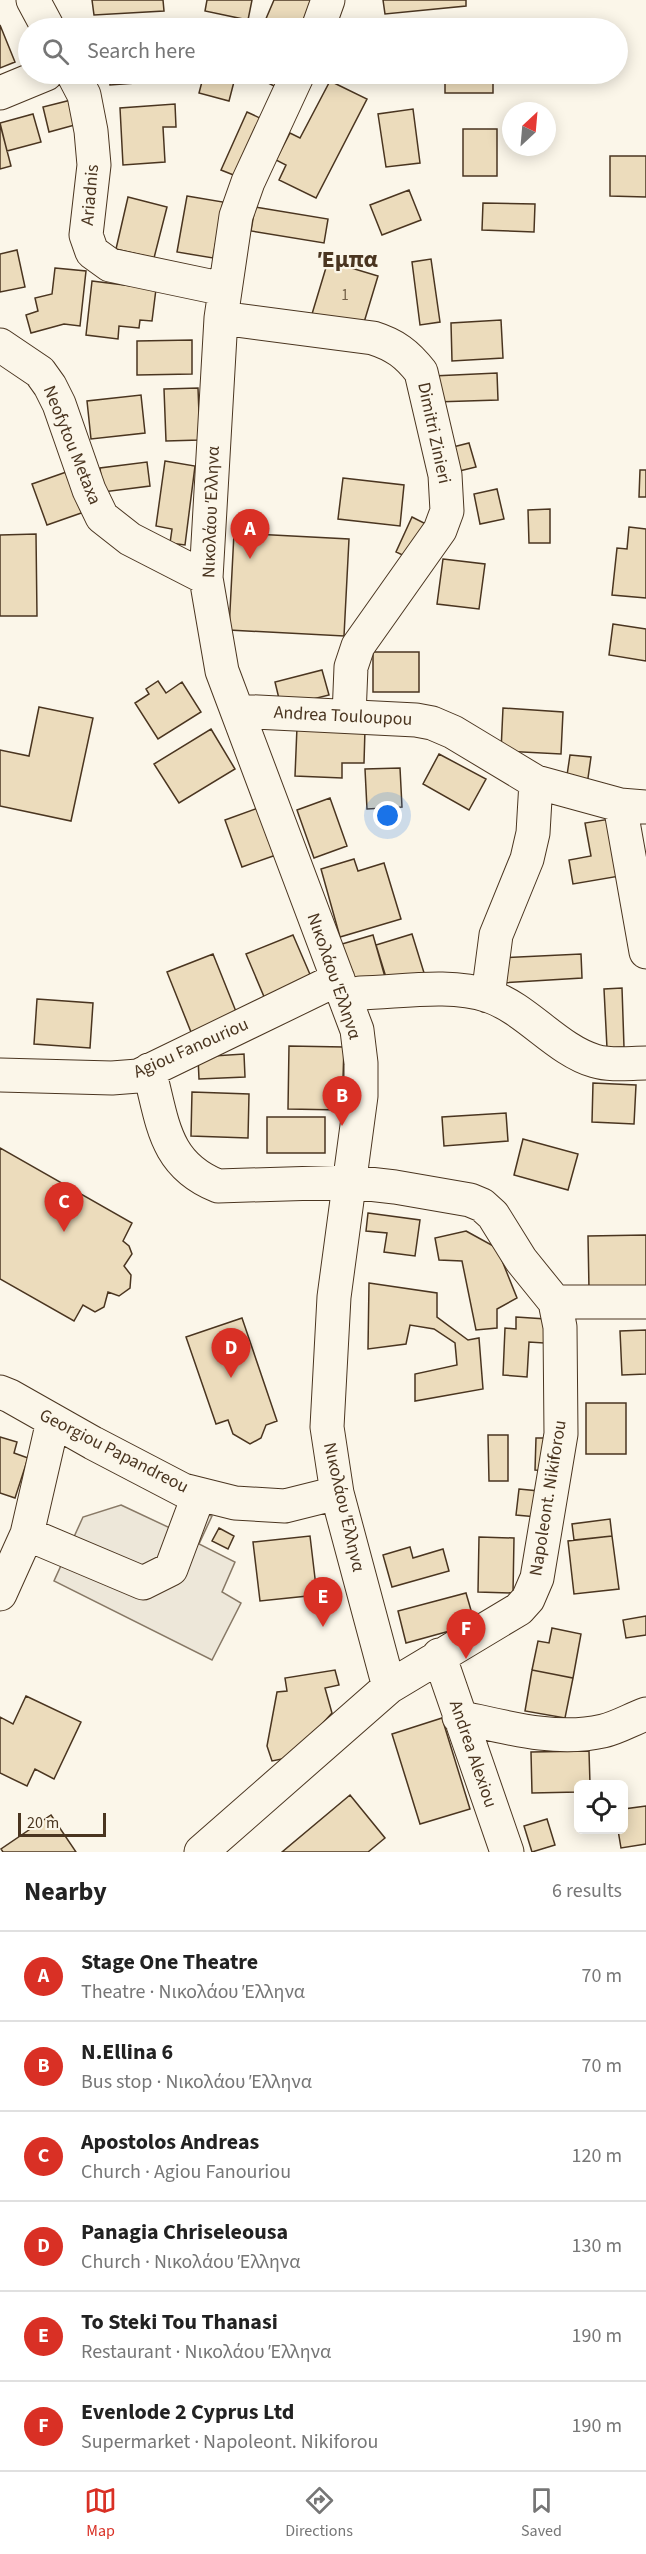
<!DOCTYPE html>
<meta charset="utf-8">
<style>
:root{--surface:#fff;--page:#f2f2f2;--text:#222;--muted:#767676;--line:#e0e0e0;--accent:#d93025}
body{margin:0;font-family:"Source Sans 3",sans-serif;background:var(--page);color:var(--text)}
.controls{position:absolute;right:18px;bottom:18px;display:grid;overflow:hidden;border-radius:9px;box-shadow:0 3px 15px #0003}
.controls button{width:54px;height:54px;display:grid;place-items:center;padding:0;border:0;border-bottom:2px solid var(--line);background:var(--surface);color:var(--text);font:30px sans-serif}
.compass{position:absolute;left:502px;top:102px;width:54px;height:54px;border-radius:50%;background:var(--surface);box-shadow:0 3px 15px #0003;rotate:26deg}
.scale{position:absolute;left:18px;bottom:15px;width:88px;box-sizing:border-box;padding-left:6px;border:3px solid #4a3520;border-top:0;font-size:16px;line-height:21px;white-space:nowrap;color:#4a3520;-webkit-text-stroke:4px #fbf6e9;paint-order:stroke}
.you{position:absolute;left:388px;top:816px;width:21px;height:21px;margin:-15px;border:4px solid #fff;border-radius:50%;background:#1a73e8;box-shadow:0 0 0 9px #1a73e833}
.badge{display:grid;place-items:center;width:39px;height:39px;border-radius:50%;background:var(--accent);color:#fff;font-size:20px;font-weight:700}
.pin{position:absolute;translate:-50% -50px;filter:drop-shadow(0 2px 3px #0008)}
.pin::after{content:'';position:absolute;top:32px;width:21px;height:18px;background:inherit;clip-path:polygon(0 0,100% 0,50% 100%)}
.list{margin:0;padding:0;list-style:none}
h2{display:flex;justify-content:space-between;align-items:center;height:78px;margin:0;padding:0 24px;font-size:26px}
h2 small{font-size:20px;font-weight:400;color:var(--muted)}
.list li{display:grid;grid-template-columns:39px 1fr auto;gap:18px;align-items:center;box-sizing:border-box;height:90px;padding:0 24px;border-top:2px solid var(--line)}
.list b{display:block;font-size:22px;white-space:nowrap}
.list p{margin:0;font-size:20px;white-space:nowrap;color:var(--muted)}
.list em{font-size:20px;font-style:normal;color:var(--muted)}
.icon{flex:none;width:33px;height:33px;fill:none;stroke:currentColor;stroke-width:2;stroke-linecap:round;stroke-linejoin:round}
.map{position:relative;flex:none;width:646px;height:1852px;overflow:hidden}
.search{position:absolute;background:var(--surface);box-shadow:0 3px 15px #0003;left:18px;right:18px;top:18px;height:66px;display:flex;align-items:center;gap:15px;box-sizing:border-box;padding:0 21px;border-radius:33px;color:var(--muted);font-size:22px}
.sheet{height:618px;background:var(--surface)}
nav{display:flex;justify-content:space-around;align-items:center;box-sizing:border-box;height:84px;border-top:2px solid var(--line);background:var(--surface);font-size:16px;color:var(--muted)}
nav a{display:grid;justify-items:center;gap:3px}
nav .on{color:var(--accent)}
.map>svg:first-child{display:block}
.parking{fill:#ede7d9;stroke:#887966;stroke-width:1.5}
.building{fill:#ecdcbc;stroke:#4a3520;stroke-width:1.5}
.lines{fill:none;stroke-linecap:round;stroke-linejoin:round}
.minor-casing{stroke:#4a3520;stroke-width:35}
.minor{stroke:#fbf6e9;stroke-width:33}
.labels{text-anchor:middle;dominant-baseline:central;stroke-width:4.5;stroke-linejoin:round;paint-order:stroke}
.number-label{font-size:15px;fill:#725f47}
.street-label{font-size:18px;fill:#4a3520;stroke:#fbf6e9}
.district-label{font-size:24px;font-weight:bold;fill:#4a3520;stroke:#fbf6e9}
</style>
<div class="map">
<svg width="646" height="1852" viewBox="0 0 646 1852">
<rect width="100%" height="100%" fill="#fbf6e9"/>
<path class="parking" d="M121,1505l49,23 8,-20 34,8 -13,28 36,18 -13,30 19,11 -29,57 -158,-79 29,-64z"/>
<path class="building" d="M92,0h71l1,11 -70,4z
M207,0h45l-4,20 -43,-9z
M274,0h41l-11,28h-42z
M383,0h83v6l-81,8z
M0,25l15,37 -15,6z
M109,74h39l1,8 -39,3z
M204,74h32l-7,27 -30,-8z
M265,74h16l-5,13 -14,-7z
M445,74h48v19h-48z
M330,81l37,18 -51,99 -37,-18 7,-15 -10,-5 14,-27 10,5z
M75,99l7,24 -33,9 -6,-25z
M175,104l1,23h-13l2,35 -42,3 -3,-57z
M413,109l7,54 -34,4 -8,-53z
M247,112l15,7 -26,57 -15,-6z
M33,114l8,28 -34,9 -7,-28z
M0,124l11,42 -11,3z
M463,129h34v47h-34z
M610,156h36v41l-36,-1z
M409,190l12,30 -39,15 -12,-30z
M187,196l36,6 -10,56 -36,-6z
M128,197l39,10 -13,51 -38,-9z
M483,203l52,1 -1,28 -52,-2z
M255,207l73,12 -4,24 -73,-12z
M17,250l8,37 -25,5v-38z
M431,259l9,63 -20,3 -8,-63z
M328,261l50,15 -16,53 -50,-15z
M55,268l31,3 -6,55 -16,-2 -33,9 -5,-18 12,-4 -3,-13 17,-4z
M92,281l64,8 -4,32 -12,-1 -1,8 -20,-2 -1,13 -32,-4z
M501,320l2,38 -51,3 -1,-38z
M192,340v34l-55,1v-34z
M497,373l1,27 -63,2 -2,-26z
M198,388l2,52 -34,1 -2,-52z
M141,395l4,38 -54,6 -4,-38z
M469,443l7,24 -25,6 -6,-24z
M165,461l30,5 -10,79 -15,-2 2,-14 -16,-3z
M147,462l3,24 -47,6 -3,-24z
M72,470l15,41 -40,14 -15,-41z
M640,470h6v27h-7z
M343,478l61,7 -4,41 -62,-7z
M497,489l7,30 -24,5 -6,-30z
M550,509v34h-21l-1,-33z
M412,517l16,8 -17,34 -15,-7z
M629,527l17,2v69l-34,-3 5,-47 10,1z
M234,533l115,6 -5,97 -115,-6z
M36,534l1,82h-37v-81z
M443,559l42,5 -6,45 -42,-5z
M613,624l33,5v32l-37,-6z
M373,652h46v40h-46z
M322,670l7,25 -48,12 -6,-25z
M158,681l8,12 16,-11 19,30 -43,27 -23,-36 14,-9 -3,-5z
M39,707l54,11 -22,103 -71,-15v-56l29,6z
M503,708l60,4 -2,42 -60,-3z
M297,727l68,2 -1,34h-22v15l-47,-2z
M211,729l24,40 -56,34 -25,-39z
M439,754l47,25 -17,31 -46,-26z
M570,755l21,2 -4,28 -21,-3z
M400,768l2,39 -35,2 -2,-40z
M330,798l17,48 -33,12 -17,-48z
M258,808l18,47 -34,12 -17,-47z
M610,819l10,57 -47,8 -4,-24 22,-4 -6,-33z
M354,859l4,12 26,-8 17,56 -61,18 -19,-68z
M412,934l13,42 -36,11 -13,-42z
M293,935l19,44 -47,20 -19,-45z
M373,935l12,42 -30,10 -13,-43z
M213,954l24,60 -46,18 -24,-60z
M581,954l1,24 -82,5 -2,-25z
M622,988l2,59 -17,1 -3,-59z
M37,999l56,4 -3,45 -56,-4z
M289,1046l55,1 -2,63 -54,-1z
M244,1054l1,23 -46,2 -1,-22z
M593,1083l43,2 -2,39 -42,-2z
M192,1092l57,2 -1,44 -57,-2z
M506,1113l2,28 -64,5 -2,-29z
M267,1117h58v36h-58z
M523,1139l55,15 -10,36 -54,-15z
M0,1148l132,75 -9,18 6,5 3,8 -8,12 7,9 -1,13 -11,8 -11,-4 -4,15 -9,5 -12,-7 -9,16 -74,-42z
M368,1213l52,7 -5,36 -31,-4 3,-19 -21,-2z
M466,1231l31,17 20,50 -20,11v19l-21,2 -14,-69 -23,-1 -4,-22z
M646,1235v53l-57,1 -1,-53z
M369,1283l68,10v24l31,23 11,-2 4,51 -68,12v-27l42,-9 -2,-22 -21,-14 -24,-4 -4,19 -38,5z
M516,1317l30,2 -2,24 -15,-1 -2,35 -24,-2 2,-47 11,1z
M242,1318l35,103 -11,4 -5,13 -11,6 -17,-10 -5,-14 -12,4 -30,-87z
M646,1330v44l-24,1 -2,-44z
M586,1403h40v51h-40z
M488,1435h20v46h-19z
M0,1437l17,5 -3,11 14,5 -13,40 -15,-5z
M536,1438h14l-1,33 -14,-1z
M519,1489l20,2 -2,26 -21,-2z
M610,1519l2,17 -38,4 -2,-16z
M219,1528l15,8 -6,13 -16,-8z
M310,1536l7,59 -57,6 -7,-59z
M612,1536l7,53 -45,5 -6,-53z
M479,1537l35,1 -1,55 -35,-1z
M410,1547l3,11 30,-9 6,22 -57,16 -9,-32z
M466,1593l9,31 -69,19 -8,-32z
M646,1616v19l-20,3 -3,-18z
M552,1628l29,6 -8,44 -41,-8 6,-29 11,2z
M335,1670l4,15 -14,3 7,25 -40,44 -20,4 -5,-15 10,-54 10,-1 -2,-13z
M532,1670l41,8 -8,40 -40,-7z
M26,1696l55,26 -27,57 -19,-10 -8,17 -27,-13v-56l13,7z
M442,1718l28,91 -50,15 -28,-90z
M589,1751l1,33h-12v8l-46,1 -1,-41z
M350,1795l35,43 -17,14h-86z
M646,1806v38l-25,4 -3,-18h6v-21z
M51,1815l25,37h-73l-2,-3z
M547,1819l8,26 -23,7 -8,-26z"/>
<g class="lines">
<defs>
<path id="minor" d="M33,0l15,28
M318,28l10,-28
M73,74l11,21 7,36 3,34 -8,70 6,17 18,13 114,24
M298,74l-50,108 -12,34 -15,102 -15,260 16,93 135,359 4,33v33l-27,201 -7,130 10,66 52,194
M0,93l46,-19
M221,318l152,20c22,7 34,16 48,34l24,103 2,36 -7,19 -82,116 -7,21 -2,49
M0,345l40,27 10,14 9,18 30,86 13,27 28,22 76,39
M237,711l179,9 16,3 21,9 83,50 84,23 26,2
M620,805l26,147
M488,996l8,-61 31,-76 6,-26 3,-51
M345,998l15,-5c41,-1 90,-10 129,3 38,13 68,54 106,65 16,5 35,2 51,2
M149,1070c14,51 14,94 69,116l133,-4 44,5 75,13 12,5 11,10 28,45 34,42 5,25 1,107 -24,144 -9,21 -9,10 -130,78 -188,165
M0,1075l112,3 26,-2 200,-97
M555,1302h91
M0,1392l10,4 83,47 90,47 52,13 50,3 52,-13
M27,1534l116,49 28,-14 28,-75
M0,1594l27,-60 26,-113
M439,1655l68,197
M459,1717c46,10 97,25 144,14 14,-3 29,-12 43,-17"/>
</defs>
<use href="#minor" class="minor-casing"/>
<use href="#minor" class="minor"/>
</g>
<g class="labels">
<g class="number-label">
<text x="345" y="295">1</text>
</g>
<g class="street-label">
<text transform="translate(90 195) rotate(-85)">Ariadnis</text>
<text transform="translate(434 433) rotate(78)">Dimitri Zinieri</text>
<text transform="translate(72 445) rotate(68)">Neofytou Metaxa</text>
<text transform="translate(211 512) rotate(-88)">Νικολάου Έλληνα</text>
<text transform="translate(343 716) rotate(3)">Andrea Touloupou</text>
<text transform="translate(334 976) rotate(71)">Νικολάου Έλληνα</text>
<text transform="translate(191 1048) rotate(-24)">Agiou Fanouriou</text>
<text transform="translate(114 1451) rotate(27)">Georgiou Papandreou</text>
<text transform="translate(548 1498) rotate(-81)">Napoleont. Nikiforou</text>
<text transform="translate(344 1507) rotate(77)">Νικολάου Έλληνα</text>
<text transform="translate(473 1754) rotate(71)">Andrea Alexiou</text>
</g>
<g class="district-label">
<text x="348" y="259">Έμπα</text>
</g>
</g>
</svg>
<div class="controls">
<button><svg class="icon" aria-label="locate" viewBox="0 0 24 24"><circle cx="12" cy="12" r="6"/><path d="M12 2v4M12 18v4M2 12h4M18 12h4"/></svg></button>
</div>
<svg class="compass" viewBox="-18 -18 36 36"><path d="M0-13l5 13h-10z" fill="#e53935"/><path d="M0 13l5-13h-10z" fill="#767676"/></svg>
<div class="scale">20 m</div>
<div class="you"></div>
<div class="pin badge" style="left:250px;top:559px">A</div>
<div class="pin badge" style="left:342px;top:1126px">B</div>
<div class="pin badge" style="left:64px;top:1232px">C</div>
<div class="pin badge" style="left:231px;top:1378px">D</div>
<div class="pin badge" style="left:323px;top:1627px">E</div>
<div class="pin badge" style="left:466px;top:1659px">F</div>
<div class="search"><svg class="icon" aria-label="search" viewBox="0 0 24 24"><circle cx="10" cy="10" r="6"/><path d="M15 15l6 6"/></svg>Search here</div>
</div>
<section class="sheet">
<h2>Nearby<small>6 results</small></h2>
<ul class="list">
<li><span class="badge">A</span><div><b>Stage One Theatre</b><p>Theatre · Νικολάου Έλληνα</p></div><em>70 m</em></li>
<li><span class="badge">B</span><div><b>N.Ellina 6</b><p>Bus stop · Νικολάου Έλληνα</p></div><em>70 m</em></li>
<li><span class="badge">C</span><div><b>Apostolos Andreas</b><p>Church · Agiou Fanouriou</p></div><em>120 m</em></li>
<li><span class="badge">D</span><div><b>Panagia Chriseleousa</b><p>Church · Νικολάου Έλληνα</p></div><em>130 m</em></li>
<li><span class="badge">E</span><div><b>To Steki Tou Thanasi</b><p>Restaurant · Νικολάου Έλληνα</p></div><em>190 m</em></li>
<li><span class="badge">F</span><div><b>Evenlode 2 Cyprus Ltd</b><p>Supermarket · Napoleont. Nikiforou</p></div><em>190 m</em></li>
</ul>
</section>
<nav>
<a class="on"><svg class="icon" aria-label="map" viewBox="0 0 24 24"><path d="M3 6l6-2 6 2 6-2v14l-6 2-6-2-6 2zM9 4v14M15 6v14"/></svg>Map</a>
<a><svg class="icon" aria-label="directions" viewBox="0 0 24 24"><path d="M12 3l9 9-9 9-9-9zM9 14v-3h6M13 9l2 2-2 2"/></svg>Directions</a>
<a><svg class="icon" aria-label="saved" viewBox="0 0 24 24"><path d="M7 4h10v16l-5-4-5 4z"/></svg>Saved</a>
</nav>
